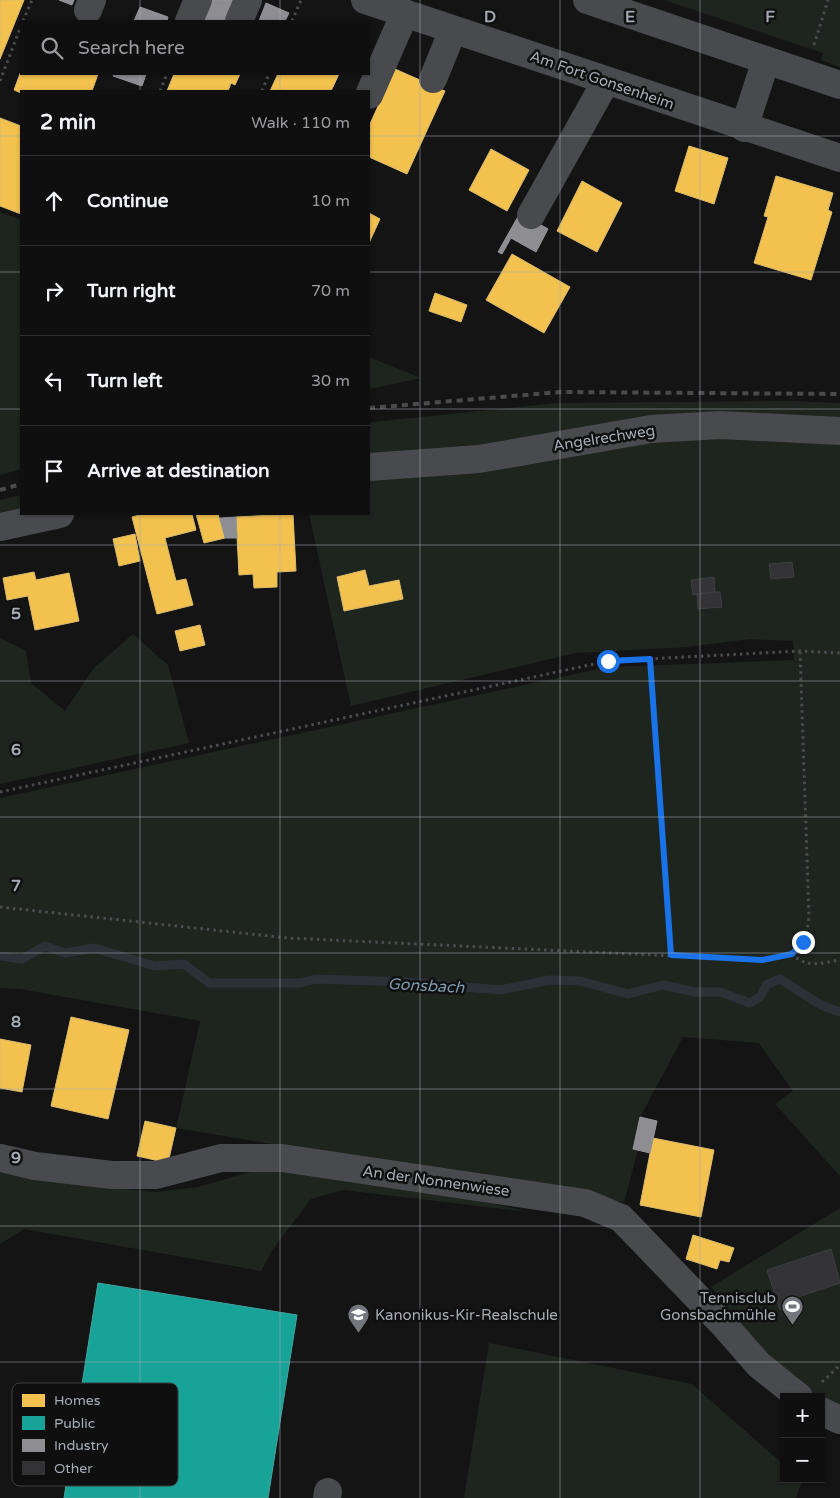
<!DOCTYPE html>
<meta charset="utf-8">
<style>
:root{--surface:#0f0f10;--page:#1d1d1e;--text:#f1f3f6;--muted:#9b9c9f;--line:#2f2f30}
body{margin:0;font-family:"Varela Round",sans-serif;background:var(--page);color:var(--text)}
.controls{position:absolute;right:15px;bottom:15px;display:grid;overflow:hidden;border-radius:0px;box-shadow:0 1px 4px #0004}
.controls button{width:45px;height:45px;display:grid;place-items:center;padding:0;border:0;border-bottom:1px solid var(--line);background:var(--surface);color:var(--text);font:25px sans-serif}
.stop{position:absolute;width:15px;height:15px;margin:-11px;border:4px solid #1a73e8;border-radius:50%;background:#fff}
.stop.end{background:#1a73e8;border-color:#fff;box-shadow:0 1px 5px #0008}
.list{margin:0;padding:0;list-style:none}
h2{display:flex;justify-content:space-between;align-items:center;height:65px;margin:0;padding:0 20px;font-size:21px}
h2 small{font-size:16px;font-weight:400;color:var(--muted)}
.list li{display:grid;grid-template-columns:32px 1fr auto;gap:15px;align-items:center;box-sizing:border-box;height:90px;padding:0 20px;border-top:1px solid var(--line)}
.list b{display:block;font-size:19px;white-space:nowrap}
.list em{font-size:16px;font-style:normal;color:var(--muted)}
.icon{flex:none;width:28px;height:28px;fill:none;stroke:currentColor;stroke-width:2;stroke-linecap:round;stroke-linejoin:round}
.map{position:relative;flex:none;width:840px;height:1498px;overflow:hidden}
.search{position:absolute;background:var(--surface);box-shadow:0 1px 4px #0004;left:20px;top:20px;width:350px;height:55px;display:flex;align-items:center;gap:12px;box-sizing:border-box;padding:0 18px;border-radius:0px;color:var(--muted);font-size:19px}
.panel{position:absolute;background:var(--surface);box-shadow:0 1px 4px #0004;left:20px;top:90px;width:350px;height:425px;border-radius:0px}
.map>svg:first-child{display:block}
.green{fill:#1e251f}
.homes{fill:#f2c14e;stroke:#dbbb6d}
.public{fill:#17a398;stroke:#42a6a1}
.industry{fill:#8d8d92;stroke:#94969c}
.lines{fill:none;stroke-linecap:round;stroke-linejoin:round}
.stream{stroke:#2a3238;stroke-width:9}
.building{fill:#333335;stroke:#3d3e41}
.path{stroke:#4a4c4f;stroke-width:3;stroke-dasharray:2.5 4;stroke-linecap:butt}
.minor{stroke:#494a4d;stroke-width:28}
.rail{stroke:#494b4d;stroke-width:4;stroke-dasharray:6 5;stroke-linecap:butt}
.route{stroke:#1a73e8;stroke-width:6}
.grid{fill:none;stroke:#a6acb5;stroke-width:1;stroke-opacity:0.55}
.labels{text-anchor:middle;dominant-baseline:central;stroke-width:5;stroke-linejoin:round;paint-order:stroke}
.street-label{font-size:15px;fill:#a6acb5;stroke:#0f0f10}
.poi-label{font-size:15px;fill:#a6acb5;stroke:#0f0f10;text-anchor:end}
.water-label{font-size:16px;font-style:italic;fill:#7e9baf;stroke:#0f0f10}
.key{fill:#0f0f10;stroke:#3c3e42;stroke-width:1}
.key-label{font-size:14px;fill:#a6acb5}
.grid-label{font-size:16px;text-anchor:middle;font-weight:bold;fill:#a6acb5;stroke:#0f0f10;stroke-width:5;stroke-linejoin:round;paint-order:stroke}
</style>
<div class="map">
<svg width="840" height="1498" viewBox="0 0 840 1498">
<rect width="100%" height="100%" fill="#141415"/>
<path class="green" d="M664,0h176v67l-19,-7 2,-7z
M0,212l21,8v249l-21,6z
M369,357l52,21 -52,11z
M791,401l49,2v19l-288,15 -183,24v-38l3,-1 186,-19z
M650,437l190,2v737l-65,-72 18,-13 -34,-48 -76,-6 -43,80 -7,32 5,1 -14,52 -448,-74 24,-107 -180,-32 -20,-1v-190l608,-131 186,-7 -1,-19 -43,-2 -63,8 -111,6 -225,53 -42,-192h60v-37z
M21,495v13l-21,5v-13z
M133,634l35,31 21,78 -189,41v-146l26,13 5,32 34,28 29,-43z
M272,1166l113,14 144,32 -186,-22 -32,9 -38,50 -12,22 -237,-42 -24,15v-71l83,12 73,7 42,-5z
M840,1208v204l-19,-10v-5c-31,0 -88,-85 -110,-110z
M489,1343l203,41 92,81v14h15l3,2 -6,17h-332z"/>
<path class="homes" d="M0,0h24l-24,59z
M395,69l50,22 -38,83 -38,-17v-31z
M21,71v3h77l-6,17 -71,2 -7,-3z
M174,74h66l-5,11 -4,-2 -3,8h-61z
M278,74h61l-8,17h-61z
M0,118l21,8v88l-21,-8z
M689,146l39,12 -14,46 -39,-13z
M491,149l38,21 -22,41 -38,-21z
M776,176l57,17 -5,17 4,2 -21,68 -57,-17 14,-46 -4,-1z
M582,181l40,22 -25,49 -40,-21z
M369,213l11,6 -11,24z
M512,254l58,33 -26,46 -58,-33z
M435,293l32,12 -6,17 -32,-11z
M143,514h49l4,16 -31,8 11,43 10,-2 7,26 -36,9 -25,-97z
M196,514h22l7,24 -21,5z
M293,514l3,57 -19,1v15l-23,1 -1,-14 -14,1 -3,-58z
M135,534l5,27 -21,5 -6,-27z
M365,570l4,16 30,-6 4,19 -59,12 -7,-34z
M34,572l2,8 33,-7 10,48 -44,9 -7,-34 -21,4 -4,-22z
M200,625l5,20 -25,6 -5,-20z
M71,1017l58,13 -21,89 -57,-13z
M0,1039l31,6 -9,47 -22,-4z
M145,1121l31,7 -8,35 -31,-7z
M653,1138l61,12 -13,67 -61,-12z
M693,1235l41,13 -5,14 -9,-2 -3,9 -31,-10z"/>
<path class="public" d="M98,1283l199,32 -29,183h-204z"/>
<path class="industry" d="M59,0h15l-2,5z
M207,0h31l-9,21h-21l-9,-3z
M266,3l23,10 -4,8h-26z
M140,7l28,10 -1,4h-33z
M114,74h32l-4,12 -29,-10z
M520,213l28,16 -12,23 -25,-14 -9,16 -4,-2z
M236,517l1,21h-12l-5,-20z
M640,1117l17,4 -7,32 -17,-4z"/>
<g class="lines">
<path class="stream" d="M0,956l22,3 23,-13 20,7 29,-5 61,18 29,-2 25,19h91l16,-4 90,3 94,8 50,-10 30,1 48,13 35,-9 32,7h25l30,11 11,-7 5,-11 14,-6 41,26 19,7"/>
</g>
<path class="building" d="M792,562l2,15 -23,2 -2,-15z
M714,577l1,15 -22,3 -2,-15z
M715,592h5l2,15 -24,2 -1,-15z
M831,1249l9,34 -42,14 2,6 -20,7 -13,-40z"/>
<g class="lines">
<path class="path" d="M23,21l9,-21
M292,21l9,-21
M814,45l14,-45
M0,81l21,-55
M160,91l7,-17
M262,91l7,-17
M650,659l21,296
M0,792l608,-131 192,-10 40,2
M0,907l288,31 474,22c31,-6 43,-8 47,-43l-9,-266
M791,954c19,15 28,9 49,6
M822,1382l18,-17"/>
<path class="minor" d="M365,0l475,158
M587,0l253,85
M88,10l4,-10
M189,21l9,-21
M239,21l9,-21
M433,79l15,-37
M369,95l36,-82
M744,128l22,-68
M531,215l75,-134
M369,467l110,-8 172,-30 69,-4 120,6
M0,527l60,-13
M0,1158l35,8 77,9h44l65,-17h61l303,45 36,15 102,106 36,41 40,32
M821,1411l19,9
M327,1498l1,-6"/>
<path class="rail" d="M369,408l191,-16 280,2
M0,490l21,-6"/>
</g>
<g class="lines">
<path class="route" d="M608,661l42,-2 21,296 91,5 30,-6 11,-12"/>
</g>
<path class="grid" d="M140,0v21M280,0v21M420,0v1498M560,0v1498M700,0v1498M140,74v17M280,74v17M0,136h21M369,136h471M0,272h21M369,272h471M0,409h21M369,409h471M140,514v984M280,514v984M0,545h840M0,681h840M0,817h840M0,953h840M0,1089h840M0,1226h840M0,1362h840"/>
<defs>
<symbol id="stadium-pin" viewBox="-11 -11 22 30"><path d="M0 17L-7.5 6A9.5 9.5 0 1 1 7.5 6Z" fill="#73777d" stroke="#0f0f10"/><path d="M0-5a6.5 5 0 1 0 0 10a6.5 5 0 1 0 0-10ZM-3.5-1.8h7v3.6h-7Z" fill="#fff"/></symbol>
<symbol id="school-pin" viewBox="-11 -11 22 30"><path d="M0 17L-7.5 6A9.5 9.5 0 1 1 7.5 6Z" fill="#73777d" stroke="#0f0f10"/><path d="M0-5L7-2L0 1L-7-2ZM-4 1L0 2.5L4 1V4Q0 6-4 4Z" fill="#fff"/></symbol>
</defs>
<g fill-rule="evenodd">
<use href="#stadium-pin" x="780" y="1294" width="25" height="34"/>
<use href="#school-pin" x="346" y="1302" width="25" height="34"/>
</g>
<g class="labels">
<g class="street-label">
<text transform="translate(602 80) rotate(19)">Am Fort Gonsenheim</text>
<text transform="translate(604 438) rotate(-9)">Angelrechweg</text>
<text transform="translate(436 1181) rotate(8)">An der Nonnenwiese</text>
</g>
<g class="poi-label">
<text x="776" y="1298">Tennisclub<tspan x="776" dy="17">Gonsbachmühle</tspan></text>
<text x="375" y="1315" text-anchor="start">Kanonikus-Kir-Realschule</text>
</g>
<g class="water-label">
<text transform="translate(426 986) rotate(3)">Gonsbach</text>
</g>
</g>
<rect x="12" y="1383" width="166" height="103" rx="8" class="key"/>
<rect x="22" y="1394" width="23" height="13" fill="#f2c14e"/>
<rect x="22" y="1416" width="23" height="14" fill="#17a398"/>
<rect x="22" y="1439" width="23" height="13" fill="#8d8d92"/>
<rect x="22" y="1461" width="23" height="14" fill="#333335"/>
<g class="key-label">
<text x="54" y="1405">Homes</text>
<text x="54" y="1428">Public</text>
<text x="54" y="1450">Industry</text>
<text x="54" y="1473">Other</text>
</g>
<g class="grid-label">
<text x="490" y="22">D</text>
<text x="630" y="22">E</text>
<text x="770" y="22">F</text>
<text x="16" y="619">5</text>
<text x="16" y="755">6</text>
<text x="16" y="891">7</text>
<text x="16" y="1027">8</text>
<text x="16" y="1163">9</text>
</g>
</svg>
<div class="controls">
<button>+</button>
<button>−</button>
</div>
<div class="stop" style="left:608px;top:661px"></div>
<div class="stop end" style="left:803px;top:942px"></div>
<div class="search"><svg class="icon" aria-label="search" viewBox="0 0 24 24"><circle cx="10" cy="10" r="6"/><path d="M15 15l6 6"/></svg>Search here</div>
<section class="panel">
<h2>2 min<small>Walk · 110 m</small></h2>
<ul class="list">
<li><svg class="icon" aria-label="ahead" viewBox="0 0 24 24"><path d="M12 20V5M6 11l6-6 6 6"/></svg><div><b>Continue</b></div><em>10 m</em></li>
<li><svg class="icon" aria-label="right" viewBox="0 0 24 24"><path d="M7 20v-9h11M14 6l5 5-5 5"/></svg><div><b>Turn right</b></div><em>70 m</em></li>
<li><svg class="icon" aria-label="left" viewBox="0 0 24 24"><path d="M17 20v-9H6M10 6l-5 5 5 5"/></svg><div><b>Turn left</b></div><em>30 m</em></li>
<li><svg class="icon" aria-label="arrive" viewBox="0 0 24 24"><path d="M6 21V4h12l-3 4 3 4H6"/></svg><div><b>Arrive at destination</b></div></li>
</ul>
</section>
</div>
